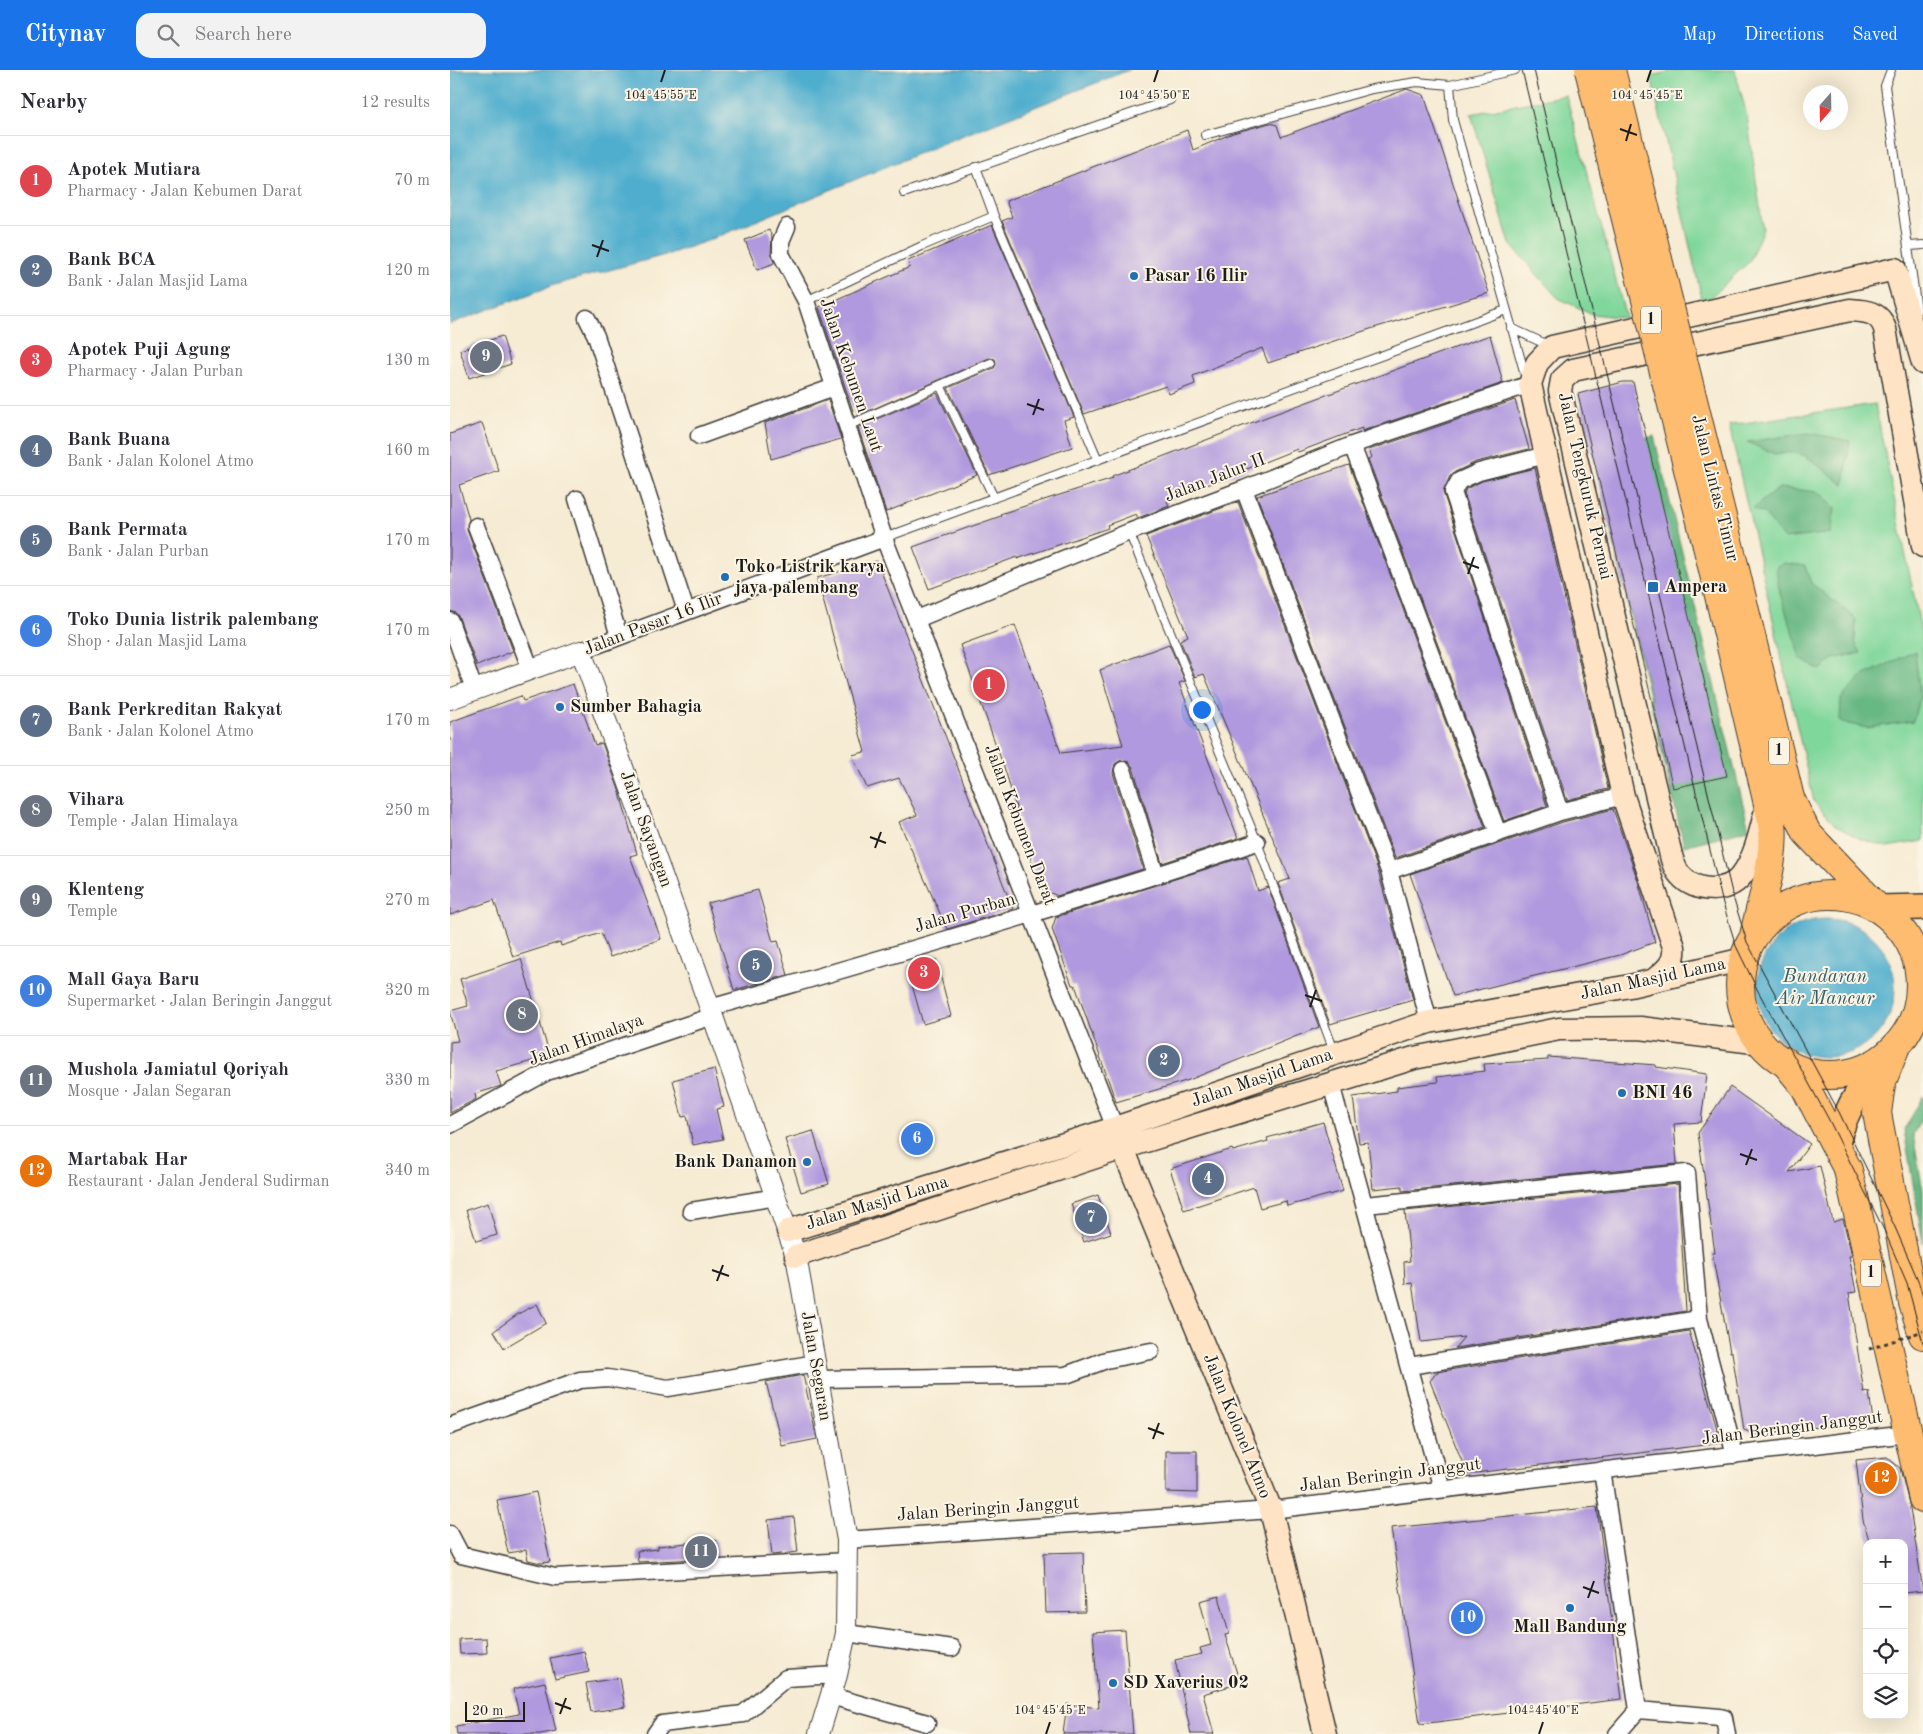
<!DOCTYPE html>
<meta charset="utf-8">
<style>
:root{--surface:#fff;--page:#f2f2f3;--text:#2b2b33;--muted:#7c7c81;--line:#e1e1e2;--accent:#1a73e8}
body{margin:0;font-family:"Old Standard TT",serif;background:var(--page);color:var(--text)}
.controls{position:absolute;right:15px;bottom:15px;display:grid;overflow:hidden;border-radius:10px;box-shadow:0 5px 20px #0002}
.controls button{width:45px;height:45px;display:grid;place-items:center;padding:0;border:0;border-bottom:1px solid var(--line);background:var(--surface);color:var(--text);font:25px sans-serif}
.compass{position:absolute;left:1353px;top:15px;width:45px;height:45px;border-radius:50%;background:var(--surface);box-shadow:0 5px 20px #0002;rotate:200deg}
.scale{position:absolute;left:15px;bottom:12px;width:60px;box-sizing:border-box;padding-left:5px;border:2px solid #1c1c1c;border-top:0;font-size:14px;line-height:18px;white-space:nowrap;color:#1c1c1c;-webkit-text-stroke:4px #fcf5e5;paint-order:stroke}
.you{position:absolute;left:751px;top:639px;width:18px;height:18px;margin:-12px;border:4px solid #fff;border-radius:50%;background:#1a73e8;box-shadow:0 0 0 8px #1a73e833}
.badge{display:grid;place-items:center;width:32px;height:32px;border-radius:50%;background:var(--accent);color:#fff;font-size:16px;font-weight:700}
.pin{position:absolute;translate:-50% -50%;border:2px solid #fff;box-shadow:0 1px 5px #0006}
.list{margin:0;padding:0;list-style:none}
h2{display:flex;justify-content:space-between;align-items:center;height:65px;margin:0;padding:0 20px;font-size:21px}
h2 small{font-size:16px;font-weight:400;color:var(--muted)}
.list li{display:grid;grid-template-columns:32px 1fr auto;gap:15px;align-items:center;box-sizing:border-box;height:90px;padding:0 20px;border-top:1px solid var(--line)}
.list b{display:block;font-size:19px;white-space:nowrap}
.list p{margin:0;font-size:16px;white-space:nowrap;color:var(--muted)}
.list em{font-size:16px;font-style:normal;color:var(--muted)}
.icon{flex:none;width:28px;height:28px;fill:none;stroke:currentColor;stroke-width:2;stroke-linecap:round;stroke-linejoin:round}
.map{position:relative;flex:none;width:1473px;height:1664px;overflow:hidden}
header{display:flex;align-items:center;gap:30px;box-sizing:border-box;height:70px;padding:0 25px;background:var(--accent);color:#fff}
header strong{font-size:24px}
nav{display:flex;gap:28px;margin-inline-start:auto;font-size:18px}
.search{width:350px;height:45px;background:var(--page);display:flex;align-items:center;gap:12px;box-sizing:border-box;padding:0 18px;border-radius:15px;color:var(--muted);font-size:19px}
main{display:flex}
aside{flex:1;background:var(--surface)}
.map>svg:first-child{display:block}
.green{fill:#80d79b;stroke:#4e7a5c}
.forest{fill:#68b883;stroke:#426a50}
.water{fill:#4faece;stroke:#366575}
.building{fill:#b099de}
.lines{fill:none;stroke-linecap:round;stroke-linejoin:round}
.service-casing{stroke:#3d3b37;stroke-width:10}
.minor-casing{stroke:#3d3b37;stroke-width:19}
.tertiary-casing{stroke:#3d3b37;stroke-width:22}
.secondary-casing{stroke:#3d3b37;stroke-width:25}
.primary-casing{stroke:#3d3b37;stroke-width:28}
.trunk-casing{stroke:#3d3b37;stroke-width:30}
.service{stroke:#fff;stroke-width:8}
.minor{stroke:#fff;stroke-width:16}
.tertiary{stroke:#fff;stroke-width:20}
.secondary{stroke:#fee4c5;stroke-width:22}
.primary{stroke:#fdbc6f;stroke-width:25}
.trunk{stroke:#fdbc6f;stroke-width:28}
.tram{stroke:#1c1c1c;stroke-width:1}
.trunk-bridge-casing{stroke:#3d3b37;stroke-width:30;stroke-linecap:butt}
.path-bridge{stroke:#3d3b37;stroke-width:3;stroke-dasharray:4 4;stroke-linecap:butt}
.trunk-bridge{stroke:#fdbc6f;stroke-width:28}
.ticks{fill:none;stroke:#1c1c1c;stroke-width:2}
.poi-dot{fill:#1f6fb2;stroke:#fcf5e5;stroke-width:2}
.labels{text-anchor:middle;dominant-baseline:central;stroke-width:4;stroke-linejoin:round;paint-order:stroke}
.shield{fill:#fcf5e5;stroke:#5f5d58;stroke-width:1}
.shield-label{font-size:16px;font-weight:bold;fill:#1c1c1c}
.poi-label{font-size:18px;font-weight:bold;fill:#1c1c1c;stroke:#fcf5e5;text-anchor:start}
.street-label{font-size:18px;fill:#1c1c1c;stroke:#fcf5e5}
.water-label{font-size:19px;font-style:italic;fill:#335e6c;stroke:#fcf5e5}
.ticks-label{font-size:12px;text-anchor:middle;fill:#1c1c1c;stroke:#fcf5e5;stroke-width:4;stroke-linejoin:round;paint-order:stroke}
</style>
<header>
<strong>Citynav</strong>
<div class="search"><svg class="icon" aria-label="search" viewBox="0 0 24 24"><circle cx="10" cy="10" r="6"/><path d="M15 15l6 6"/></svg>Search here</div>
<nav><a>Map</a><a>Directions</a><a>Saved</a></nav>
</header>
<main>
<aside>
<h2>Nearby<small>12 results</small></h2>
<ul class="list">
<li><span class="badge" style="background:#e0444e">1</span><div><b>Apotek Mutiara</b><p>Pharmacy · Jalan Kebumen Darat</p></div><em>70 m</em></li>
<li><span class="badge" style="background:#5c6f8a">2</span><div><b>Bank BCA</b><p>Bank · Jalan Masjid Lama</p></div><em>120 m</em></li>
<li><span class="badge" style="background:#e0444e">3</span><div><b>Apotek Puji Agung</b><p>Pharmacy · Jalan Purban</p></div><em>130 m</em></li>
<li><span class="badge" style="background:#5c6f8a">4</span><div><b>Bank Buana</b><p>Bank · Jalan Kolonel Atmo</p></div><em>160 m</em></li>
<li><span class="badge" style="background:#5c6f8a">5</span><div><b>Bank Permata</b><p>Bank · Jalan Purban</p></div><em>170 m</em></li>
<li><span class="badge" style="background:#3f7fe0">6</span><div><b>Toko Dunia listrik palembang</b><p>Shop · Jalan Masjid Lama</p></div><em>170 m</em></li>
<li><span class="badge" style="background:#5c6f8a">7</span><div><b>Bank Perkreditan Rakyat</b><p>Bank · Jalan Kolonel Atmo</p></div><em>170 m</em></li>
<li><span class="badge" style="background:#6b7280">8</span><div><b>Vihara</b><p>Temple · Jalan Himalaya</p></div><em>250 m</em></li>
<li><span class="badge" style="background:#6b7280">9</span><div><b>Klenteng</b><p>Temple</p></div><em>270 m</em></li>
<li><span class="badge" style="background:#3f7fe0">10</span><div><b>Mall Gaya Baru</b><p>Supermarket · Jalan Beringin Janggut</p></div><em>320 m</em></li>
<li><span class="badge" style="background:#6b7280">11</span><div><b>Mushola Jamiatul Qoriyah</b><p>Mosque · Jalan Segaran</p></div><em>330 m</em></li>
<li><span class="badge" style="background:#e8710a">12</span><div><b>Martabak Har</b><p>Restaurant · Jalan Jenderal Sudirman</p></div><em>340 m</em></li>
</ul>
</aside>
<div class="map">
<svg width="1473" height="1664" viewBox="0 0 1473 1664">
<rect width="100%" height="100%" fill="#fcf5e5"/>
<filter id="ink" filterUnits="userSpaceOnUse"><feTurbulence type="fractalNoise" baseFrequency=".02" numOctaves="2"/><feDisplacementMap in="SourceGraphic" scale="10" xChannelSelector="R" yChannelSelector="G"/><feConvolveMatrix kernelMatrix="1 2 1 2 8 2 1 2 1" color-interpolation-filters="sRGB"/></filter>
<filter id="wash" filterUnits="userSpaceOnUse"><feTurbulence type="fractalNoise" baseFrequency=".0096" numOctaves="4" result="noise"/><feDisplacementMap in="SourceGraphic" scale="20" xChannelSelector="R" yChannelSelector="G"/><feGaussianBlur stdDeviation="1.12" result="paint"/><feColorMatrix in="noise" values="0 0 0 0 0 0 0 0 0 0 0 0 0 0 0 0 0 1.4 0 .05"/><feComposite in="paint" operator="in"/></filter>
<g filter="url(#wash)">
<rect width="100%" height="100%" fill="#f6ebd3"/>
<path class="green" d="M1228,0h57l12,46 16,113 -14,33 -46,42 -52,-228z
M1116,25l60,223 -34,-4 -34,-16 -48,-54 -39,-130z
M1425,334l48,236v201l-36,6 -27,-8 -24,-13 -22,-24 -85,-377z"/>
<path class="forest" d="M1358,363l42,8 -6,44 -38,-29 -16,-4 -15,2 -28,-12z
M1204,366l95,393 -65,17 -91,-393z
M1329,418l40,4 16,16 -4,25 -47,6 -20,-26 -12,-4z
M1334,493l21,3 6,17 45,36 -1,23 6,11 -28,6 -13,11 -20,-11c-5,-32 -24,-60 -23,-93z
M1465,581l5,45 -7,25 -46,7 -27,-6 1,-23 20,-22z
M1473,1026v21l-10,17 10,57v52l-19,-113z"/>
<path class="water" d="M0,0h679l-188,74 -231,96 -41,14 -115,31 -104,39z
M1307 918a69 69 0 1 1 138 0a69 69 0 1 1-138 0Z"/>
<g id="blocks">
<path class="building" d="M957,19l17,6 65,198 -122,37 -99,33 -6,-15 -69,28 2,8 -26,10 -3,-8 -82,28 -82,-193 10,-4 -6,-16 181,-71 6,20 40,-17 37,-10 7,2 4,12z
M542,155l82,192 -10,3 8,27 -83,28 -41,-87 46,-20 2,-4 -1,-5 -6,-1 -134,59 -36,-110 91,-40 -2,-6z
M319,160l3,7 -1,17 3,9 -17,7 -12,-30z
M1040,265l13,48 -141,48v-3l-64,24 -1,-3 -130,52 2,5 -31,12 -2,-4 -29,11 1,3 -91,31v-2l-88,32 -16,-42 88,-31 -1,-2 113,-36 -1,-2 157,-60z
M52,266l9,28 -42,14 -9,-28z
M1173,312h10l94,394 -54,12 -95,-394z
M487,323l40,82 -91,37 -28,-85z
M378,330l13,39 -70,20 -6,-36z
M1065,330l14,49 -53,13 -21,10 -5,4 -7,16 104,314 -43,15 -136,-362 4,-2 -3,-7z
M32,353l17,48 -40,14 10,34 -2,11 46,121 -36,15 -18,-48 -3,-5 -6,-2v-177z
M899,395l136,362 -90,31 -138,-362z
M1085,398l73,321 -41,11 -103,-307 2,-4 16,-8z
M788,432l139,365 36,133 -83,24 -52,-141 12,-4 -86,-205 -9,3 -15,-37 8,-4 -42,-100z
M427,491l136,348 -66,20 -48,-107 18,-7 -18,-37 -32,10 -15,-33 13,-3 -48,-174z
M565,555l46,128 62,-8 -23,-75 69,-26 16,37 -6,2 59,155 -76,25 -29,-96 -4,-5 -8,-2 -6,4 -2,9 30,96 -86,27 -18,-9 -33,-114 -46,-128z
M123,614l22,61 7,-2 17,47 18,64 -7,2 31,83 -51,18 -9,-24 -40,13 -1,-4 -47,15 -19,-57 -44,15v-193l71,-26 2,5z
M1163,739l25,72 17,61 -35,13 -167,41 -43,-122 153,-52z
M797,786l11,35 10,-4 51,140 -130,53 -73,22 -41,-117h-3l-20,-56 4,-12z
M308,820l15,52 5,-1 10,34 -54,15 -26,-87z
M71,889l29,97 -54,15 5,15 -26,8 1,5 -26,14v-71l8,-1 -8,-30 18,-5 -8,-27z
M486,889l15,57 -28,8 -16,-57z
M1098,987l108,8v2l51,7 -6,48 -27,2 3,40 -275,27v-5l-29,3 -5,-47 -9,1 -6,-46 44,-6v-4l41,-5 -1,-5 48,-6 -1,-7 64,-4z
M264,999l10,38 -8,2 7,30 -30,6 -6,-29 -5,1 -9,-37z
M1280,1017l80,57 -21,28 31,-6 13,56 10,-3 9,37h-3l7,36 -7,1 15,100 5,-1 4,29 -119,13 -10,-4 -12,-78h-2l-18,-99h3l-17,-120z
M873,1052l20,69 -56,15 -1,-5 -26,7 -6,-21 -70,23 -14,-41 62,-20 1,2 35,-10 -1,-3z
M363,1061l16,53 -28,8 -16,-53z
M1228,1114l8,127 -231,37 9,-11 -43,5 -9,-59 -7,1 -1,-22 6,-1 -5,-50z
M648,1125l13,38 -27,9 -13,-38z
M38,1133l9,32 -21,6 -10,-31z
M87,1234l9,19 -42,25 -10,-17 24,-17z
M1239,1261l32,112 -254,31 -37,-93 7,-9z
M353,1305l14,64 -35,7 -16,-64z
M716,1381h31v42l-31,-1z
M1437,1387l13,11 10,40 13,83 -19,2v-50h-34l-7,-23 -7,-60z
M86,1422l14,70 -9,1 -13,-3 -2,-10 -18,3 -11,-53z
M1147,1437l25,192 -202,25 -29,-196z
M344,1447l4,35 -26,3 -4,-35z
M266,1470l2,18 -80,4 -1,-11 21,-2v-3z
M633,1482l2,60 -39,1 -2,-60z
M769,1526l10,38 -4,1 15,48 -37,11 11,40h-23l-16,-74 27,-6 -2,-6 11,-3 -11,-44z
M675,1560l8,104h-70l4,-30 32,4 -6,-76z
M36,1568l1,15 -27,1 -1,-15z
M134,1581l5,21 -34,7 -5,-21z
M170,1608l5,29 -34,5 -5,-29z
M95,1612l11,49 -16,3h-83l-1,-8 63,-12 -6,-25z"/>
</g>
</g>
<g filter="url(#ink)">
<use href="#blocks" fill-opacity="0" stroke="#3d3b37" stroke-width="1"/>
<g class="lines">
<defs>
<path id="service" d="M1065,0l-65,15 3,35 73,258
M1441,0l-6,16 32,224
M755,65l167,-46 45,-7 33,3
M526,97l18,49 104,244
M454,123l266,-93
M1460,176l13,-1
M356,231l116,-55 72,-30
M1061,258l39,18
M490,315l54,113
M397,356l144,-63
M679,462l128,310 77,209
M434,468l622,-228"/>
<path id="minor" d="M337,157l-6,14v13l25,47 78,237 231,590
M137,248l9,18 90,275
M249,366l135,-49
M902,375l146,388
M1096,385l-67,17 -20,9 -6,11 107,320
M794,419l145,382 40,151
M127,429l42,137
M26,456l55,144
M467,549l212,-87 115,-43 108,-44 178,-61
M0,551l24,68
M131,581l303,-113
M673,700l33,106
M939,801l171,-59 63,-16
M260,938c183,-53 367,-105 547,-166
M881,1014l111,405
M0,1055l97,-53 166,-56
M915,1135l322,-32 12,146 36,136
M241,1141l86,-14
M959,1296l290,-47
M369,1309l247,-4 40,-15 45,-9
M0,1356l130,-46 28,-2 60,10 148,-25
M1152,1400l36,240 82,7 4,1 3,16
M0,1464l11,21 94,22 292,-16
M397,1470l424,-30 636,-76
M396,1563l106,15
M381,1626l96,27
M205,1664l7,-10 81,-10 43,-36 51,-3
M1167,1664l21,-24"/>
<path id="tertiary" d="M0,629l131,-48 129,357 86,248 51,284 -1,93 -9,42 -18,59"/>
<path id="secondary" d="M1317,736c-6,23 -11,50 -25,69 -14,19 -47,18 -62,0 -8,-9 -9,-21 -12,-32l-108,-452 2,-11 11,-10 277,-60c16,1 30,2 35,19l38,217
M1204,910c11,-9 22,-17 20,-33l-51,-151 -93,-412 7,-21 15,-16 343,-78 28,94
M667,1064l154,376 54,224
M338,1161l327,-103 314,-106 201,-36 114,-27
M346,1186l327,-108 291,-90 145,-29 81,-1 122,15"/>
<path id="primary" d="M1428,838l45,-1
M1467,939l6,-12
M1386,1076c11,-43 28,-66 58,-97"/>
<path id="trunk" d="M1284,495l56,233 17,35 67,71
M1263,500l59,251c4,41 -10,76 -18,115
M1290 915a90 90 0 1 1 180 0a90 90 0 1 1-180 0Z
M1446,976l-15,38 -4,29 36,190 10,32
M1334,991l21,26 43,83 75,329"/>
</defs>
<use href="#service" class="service-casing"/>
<use href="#minor" class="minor-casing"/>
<use href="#tertiary" class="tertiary-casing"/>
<use href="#secondary" class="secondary-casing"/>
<use href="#primary" class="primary-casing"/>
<use href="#trunk" class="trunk-casing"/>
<use href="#service" class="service"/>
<use href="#minor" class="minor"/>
<use href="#tertiary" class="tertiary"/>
<use href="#secondary" class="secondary"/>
<use href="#primary" class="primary"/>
<use href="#trunk" class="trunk"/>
<path class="tram" d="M1072,0l200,830 14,46 22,45 70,127 56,112 23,53 16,60
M1084,0l199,827 14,45 92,170 55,113 24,55 5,17"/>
<defs>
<path id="trunk-bridge" d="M1139,0l124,500
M1161,0l123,495"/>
</defs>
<use href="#trunk-bridge" class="trunk-bridge-casing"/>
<path class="path-bridge" d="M1419,1279l54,-18"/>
<use href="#trunk-bridge" class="trunk-bridge"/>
</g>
</g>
<path class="ticks" d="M211,12l4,-12M704,12l4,-12M1197,12l4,-12M1170,59l17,6M1176,71l5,-17M142,175l17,6M147,187l6,-17M577,334l17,6M583,345l6,-16M1013,492l16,6M1018,504l6,-17M420,767l16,6M425,778l6,-16M855,925l17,6M860,937l6,-17M1290,1084l17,6M1296,1095l6,-16M262,1200l17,6M267,1211l6,-16M698,1358l16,6M703,1369l6,-16M1133,1517l16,6M1138,1528l6,-17M105,1633l16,6M110,1644l6,-16M596,1664l4,-12M1089,1664l4,-12"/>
<g class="poi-dot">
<circle cx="684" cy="206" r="5"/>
<circle cx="275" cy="507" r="5"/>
<rect x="1197" y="511" width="12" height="12" rx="2.5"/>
<circle cx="110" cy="637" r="5"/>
<circle cx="1172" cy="1023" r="5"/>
<circle cx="357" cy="1092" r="5"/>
<circle cx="1120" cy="1538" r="5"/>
<circle cx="663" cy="1613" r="5"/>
</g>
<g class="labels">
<g class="shield">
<rect x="1191" y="236.5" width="20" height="27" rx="4"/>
<rect x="1319" y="667.5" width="20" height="27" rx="4"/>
<rect x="1411" y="1189.5" width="20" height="27" rx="4"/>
</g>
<g class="shield-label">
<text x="1201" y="250">1</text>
<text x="1329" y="681">1</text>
<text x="1421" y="1203">1</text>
</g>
<g class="poi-label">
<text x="694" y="206">Pasar 16 Ilir</text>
<text x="285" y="497">Toko Listrik karya<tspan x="285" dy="21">jaya palembang</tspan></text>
<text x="1214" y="517">Ampera</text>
<text x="120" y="637">Sumber Bahagia</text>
<text x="1182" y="1023">BNI 46</text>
<text x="347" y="1092" text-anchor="end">Bank Danamon</text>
<text x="1120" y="1557" text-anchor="middle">Mall Bandung</text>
<text x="673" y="1613">SD Xaverius 02</text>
</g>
<g class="street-label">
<text transform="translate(401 305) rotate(71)">Jalan Kebumen Laut</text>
<text transform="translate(765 408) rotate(-21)">Jalan Jalur II</text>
<text transform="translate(1135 416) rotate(77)">Jalan Tengkuruk Permai</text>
<text transform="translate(1265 418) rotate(76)">Jalan Lintas Timur</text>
<text transform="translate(203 554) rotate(-21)">Jalan Pasar 16 Ilir</text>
<text transform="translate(570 755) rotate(69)">Jalan Kebumen Darat</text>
<text transform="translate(196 759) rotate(70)">Jalan Sayangan</text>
<text transform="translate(515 843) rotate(-16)">Jalan Purban</text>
<text transform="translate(1203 909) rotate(-12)">Jalan Masjid Lama</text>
<text transform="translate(136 970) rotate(-20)">Jalan Himalaya</text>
<text transform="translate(812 1008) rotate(-19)">Jalan Masjid Lama</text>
<text transform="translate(427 1133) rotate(-17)">Jalan Masjid Lama</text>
<text transform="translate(366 1296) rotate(80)">Jalan Segaran</text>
<text transform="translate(787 1356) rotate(68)">Jalan Kolonel Atmo</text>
<text transform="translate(1342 1358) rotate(-7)">Jalan Beringin Janggut</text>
<text transform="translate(940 1405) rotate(-7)">Jalan Beringin Janggut</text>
<text transform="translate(538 1439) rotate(-4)">Jalan Beringin Janggut</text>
</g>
<g class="water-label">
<text x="1375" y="907">Bundaran<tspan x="1375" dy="22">Air Mancur</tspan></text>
</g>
</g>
<g class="ticks-label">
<text x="211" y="29">104°45'55"E</text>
<text x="704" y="29">104°45'50"E</text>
<text x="1197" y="29">104°45'45"E</text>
<text x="600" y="1644">104°45'45"E</text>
<text x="1093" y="1644">104°45'40"E</text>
</g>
</svg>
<div class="controls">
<button>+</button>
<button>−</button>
<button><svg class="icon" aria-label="locate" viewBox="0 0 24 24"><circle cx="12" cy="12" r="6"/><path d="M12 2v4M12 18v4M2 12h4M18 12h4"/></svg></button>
<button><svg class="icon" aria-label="layers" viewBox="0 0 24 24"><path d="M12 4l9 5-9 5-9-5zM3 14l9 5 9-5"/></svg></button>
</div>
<svg class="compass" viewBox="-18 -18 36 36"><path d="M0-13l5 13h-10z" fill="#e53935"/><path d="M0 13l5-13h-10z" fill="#7c7c81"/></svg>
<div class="scale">20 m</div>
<div class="you"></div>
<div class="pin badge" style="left:539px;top:615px;background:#e0444e">1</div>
<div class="pin badge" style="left:714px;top:991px;background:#5c6f8a">2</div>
<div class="pin badge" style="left:474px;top:903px;background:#e0444e">3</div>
<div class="pin badge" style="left:758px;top:1109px;background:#5c6f8a">4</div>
<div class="pin badge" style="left:306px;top:896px;background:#5c6f8a">5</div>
<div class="pin badge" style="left:467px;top:1069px;background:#3f7fe0">6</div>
<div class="pin badge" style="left:641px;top:1148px;background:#5c6f8a">7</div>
<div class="pin badge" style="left:72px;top:945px;background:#6b7280">8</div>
<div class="pin badge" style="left:36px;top:287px;background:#6b7280">9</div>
<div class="pin badge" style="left:1017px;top:1548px;background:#3f7fe0">10</div>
<div class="pin badge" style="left:251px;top:1482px;background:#6b7280">11</div>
<div class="pin badge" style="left:1431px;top:1408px;background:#e8710a">12</div>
</div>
</main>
